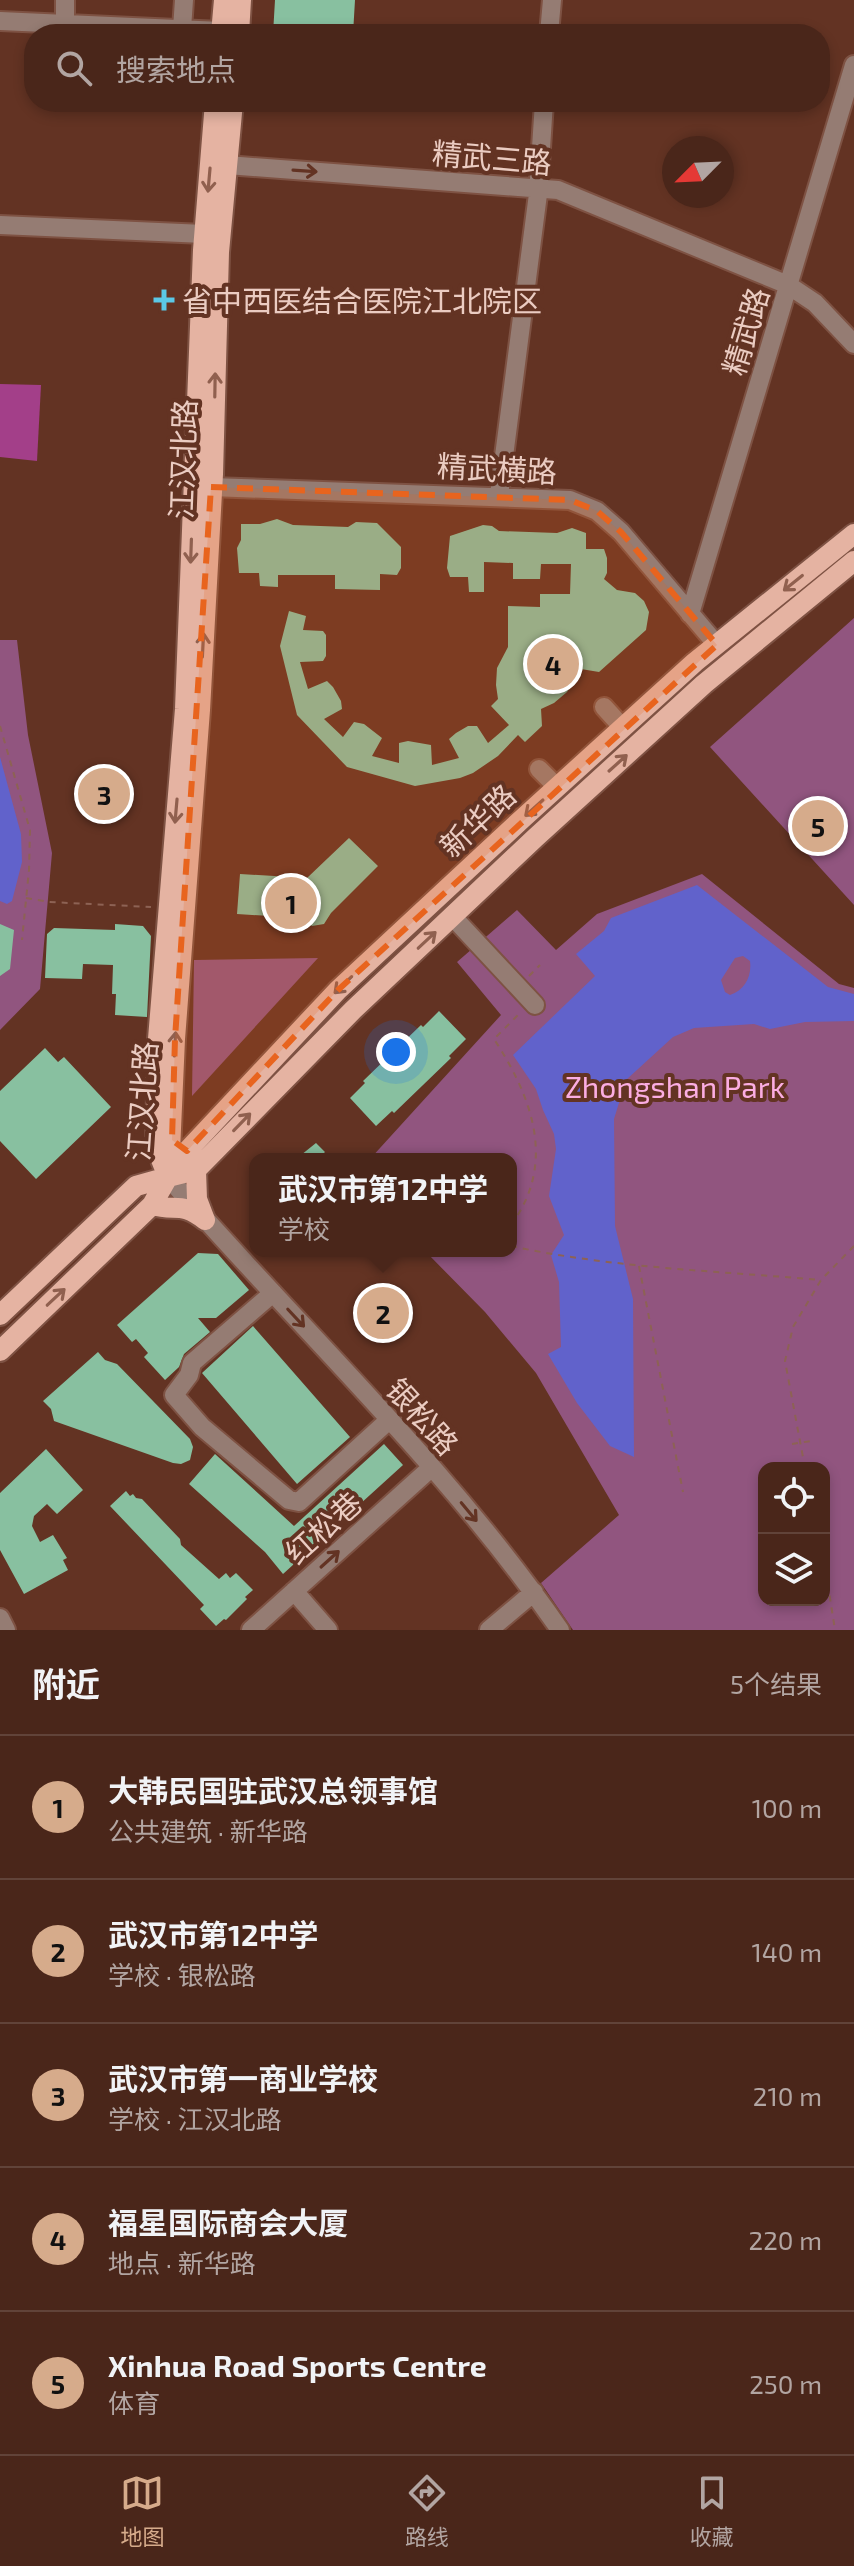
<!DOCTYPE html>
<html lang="zh">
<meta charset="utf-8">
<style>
:root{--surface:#4a261a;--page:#512e23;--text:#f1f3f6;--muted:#b2a5a2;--line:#614339;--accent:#d6ab8b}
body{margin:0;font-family:"Exo 2","Noto Sans SC",sans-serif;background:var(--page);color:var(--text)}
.controls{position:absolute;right:24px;bottom:24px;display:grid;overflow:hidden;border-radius:16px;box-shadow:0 4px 12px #0003}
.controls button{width:72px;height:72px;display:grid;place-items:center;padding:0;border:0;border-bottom:2px solid var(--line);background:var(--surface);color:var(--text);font:40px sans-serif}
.compass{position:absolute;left:662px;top:136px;width:72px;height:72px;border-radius:50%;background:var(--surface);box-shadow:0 4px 12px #0003;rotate:246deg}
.you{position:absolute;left:396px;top:1052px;width:28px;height:28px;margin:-20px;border:6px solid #fff;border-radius:50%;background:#1a73e8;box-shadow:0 0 0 12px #1a73e833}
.badge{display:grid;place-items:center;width:52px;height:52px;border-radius:50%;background:var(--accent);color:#111;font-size:26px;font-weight:700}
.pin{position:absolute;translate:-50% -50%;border:4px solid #fff;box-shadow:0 2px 8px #0006}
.popup{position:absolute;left:249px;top:1153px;width:268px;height:104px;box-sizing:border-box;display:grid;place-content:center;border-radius:16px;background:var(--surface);filter:drop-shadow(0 2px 6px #0005);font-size:26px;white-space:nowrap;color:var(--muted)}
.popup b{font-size:30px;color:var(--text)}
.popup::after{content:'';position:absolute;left:50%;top:100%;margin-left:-16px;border:16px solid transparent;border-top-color:var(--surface)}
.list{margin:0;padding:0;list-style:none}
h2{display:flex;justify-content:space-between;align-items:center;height:104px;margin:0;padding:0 32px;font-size:34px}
h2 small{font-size:26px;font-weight:400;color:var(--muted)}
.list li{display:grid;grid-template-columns:52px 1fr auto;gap:24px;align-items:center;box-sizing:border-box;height:144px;padding:0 32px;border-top:2px solid var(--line)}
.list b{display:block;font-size:30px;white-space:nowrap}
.list p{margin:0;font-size:26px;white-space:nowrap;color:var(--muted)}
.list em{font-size:26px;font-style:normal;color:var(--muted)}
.icon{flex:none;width:44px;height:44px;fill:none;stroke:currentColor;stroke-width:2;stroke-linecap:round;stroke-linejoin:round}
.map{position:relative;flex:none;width:854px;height:1630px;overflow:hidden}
.search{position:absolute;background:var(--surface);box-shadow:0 4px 12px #0003;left:24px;right:24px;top:24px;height:88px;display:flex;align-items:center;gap:20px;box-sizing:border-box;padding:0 28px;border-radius:32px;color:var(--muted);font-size:30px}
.sheet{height:824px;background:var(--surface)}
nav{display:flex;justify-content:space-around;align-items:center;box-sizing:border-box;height:112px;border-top:2px solid var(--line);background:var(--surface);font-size:22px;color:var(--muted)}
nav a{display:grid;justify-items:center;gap:4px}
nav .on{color:var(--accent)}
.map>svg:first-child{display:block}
.green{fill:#91557f;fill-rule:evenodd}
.forest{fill:#a33f89}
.water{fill:#6162cb;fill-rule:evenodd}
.building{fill:#88c0a0}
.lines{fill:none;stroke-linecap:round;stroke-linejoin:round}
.minor-casing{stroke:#7e5243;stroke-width:22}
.major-casing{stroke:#7e5243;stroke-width:24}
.path{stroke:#8d6254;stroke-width:2;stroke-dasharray:6 6;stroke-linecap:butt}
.minor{stroke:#957c73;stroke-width:18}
.major{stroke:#e5b3a2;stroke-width:20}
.oneway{stroke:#633323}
.oneway2{stroke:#90604f}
.marked{fill:#e8641e;fill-opacity:0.2;stroke:#e8641e;stroke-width:6;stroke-dasharray:16 10;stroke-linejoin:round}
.poi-dot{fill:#5bc8e6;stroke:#633323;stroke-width:3}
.labels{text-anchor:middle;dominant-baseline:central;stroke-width:8;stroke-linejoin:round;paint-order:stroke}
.street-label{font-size:30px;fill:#ebccc2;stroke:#633323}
.poi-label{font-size:30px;fill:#ebccc2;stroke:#633323;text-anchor:start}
.park-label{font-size:30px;fill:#fbade2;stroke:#633323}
</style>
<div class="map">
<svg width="854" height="1630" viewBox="0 0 854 1630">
<rect width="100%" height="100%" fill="#633323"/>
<path class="green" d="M854,618v287l-144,-158z
M0,640h17l11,95 24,118 -12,136 -40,41z
M702,874l137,110 15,4v642h-281l-32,-47 78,-68 -83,-142 -51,-61 -60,-61h86v-92h-141l131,-144 -44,-53 60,-52 39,40 41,-36zM764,1468h60v132h-60z
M318,958l-126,138 2,-136z"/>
<path class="forest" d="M0,384l41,1 -4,76 -37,-4z"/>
<path class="water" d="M0,757l21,77 1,28 -10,39 -5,3 -7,-3z
M697,885l131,102 26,7v27l-49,1 -35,7 -16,-5 -60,4 -21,9 -47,43 -12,39 1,107 18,73 1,158 -24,-11 -33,-43 -29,-49 13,-7 -2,-65 -8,-27 13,-20 -15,-39 7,-47 -2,-15 -11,-24 -7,-21 -23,-34 82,-79 -19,-22 28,-23 7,-13zM743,956l7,5c2,15 -5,29 -20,34l-5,-3 -4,-12 14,-22z"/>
<path class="building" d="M275,0h80l-2,34h-80z
M277,519l16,6 55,2 8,-5 21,1 24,24v21l-4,7 -17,-1v16l-45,-1v-14h-57v12l-18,-1 -1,-13h-20l-2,-25 4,-8v-16h19z
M483,525l9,1 7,5 58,2 15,-5 14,5v16h18l3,9v15l-3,6 13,11 18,3 9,8 5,11 -3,18 -47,42 -18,-3 -14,23 -13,11 -13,6 1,17 -17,16 -7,-7 -20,21 -25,17 -13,5 -45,8 -68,-19 -50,-52 -17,-69 9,-35 17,5 -3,14 20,1 3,4v21l-3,5 -23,1 8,27 19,-8 6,6 8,14 1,8 -18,10 19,18 11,-15 10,2 18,14 -10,18 27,7v-20l9,-2 23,4 1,20 27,-7 -10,-19 7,-6 12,-7h9l11,17 21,-18 -18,-19 7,-7 -2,-14 1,-17 11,-21v-41l32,1v-13h30l1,-30h-30l-1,15h-27v-16l-29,-1v30h-15l-1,-15h-18l-3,-9 3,-32z
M349,838l29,28 -47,47 -7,11 -12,2 -9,-8 -66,-4 3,-40 67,4z
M0,924l14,6 -4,39 -10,7z
M115,924l28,2 8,10 -4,81 -32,-2 1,-21h-4l1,-29 -30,-1 -1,15 -37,-1 2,-44 7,-6 61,2z
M439,1011l27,28 -17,17 2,2 -57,55 -2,-2 -16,15 -26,-28 15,-15 -2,-2 58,-56 2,2z
M45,1048l13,14 6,-5 47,50 -75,72 -36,-38v-50z
M316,1143l9,9 -7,7h-22z
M198,1253l20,1 31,36 -33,28h-18l12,14 -26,22 -5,13 -14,13 -21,-23 4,-4 -12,-14 -4,3 -15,-17z
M253,1326l97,111 -53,47 -95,-111z
M98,1352l7,8 12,4 73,75 3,8 -3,13 -9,4 -8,-1 -119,-42 -3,-12 -8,-8z
M384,1444l19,21 -120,109 -18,-22 -76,-68 26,-30 79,72z
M46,1449l37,41 -26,24 -10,-10 -13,12 -2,10 8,16 13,-7 14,23 -4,2 5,10 -44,24 -24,-44v-57z
M126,1491l4,5 3,-2 3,4 6,1 38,40 1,6 38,34 7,-6 4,5 6,-5 17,17 -8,7 2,2 -21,21 -2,-1 -8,7 -16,-17 4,-4 -94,-99z"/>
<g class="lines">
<defs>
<path id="minor" d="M0,21l221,10
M65,24v-24
M182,29l2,-29
M549,34l3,-34
M227,165l331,25 230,95 27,18 39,41
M0,225l204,9
M211,487l359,13 27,11 24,21 96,113
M499,495l39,-301 6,-92
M690,614l164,-549
M604,707l19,21
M539,769l18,18
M452,916l83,89
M168,1177c131,151 278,288 392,453
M273,1293l-81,70 -3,12 -15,20 28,32 87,73 10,2 90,-82
M294,1591l34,39
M0,1618l6,12
M251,1630l181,-163
M489,1630l45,-38"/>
<path id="major" d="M221,34l3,-34
M239,34l2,-34
M169,1173l6,-134 25,-329 13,-236 6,-222 14,-150
M168,1177l-12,-30 2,-108 27,-330 18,-459 12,-148
M152,1205c24,7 29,-4 53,15l-8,-21 -1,-29
M0,1315l136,-129 32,-9 19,-26 151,-161 184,-171 173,-157 159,-128
M0,1351l152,-146 16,-28 28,-7 157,-160 182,-172 169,-154 150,-123"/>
</defs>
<use href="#minor" class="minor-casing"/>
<use href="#major" class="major-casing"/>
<path class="path" d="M0,726l30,104 -1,40 -7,70
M26,898l23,4 102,5
M529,976l11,-11
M511,1225c46,-62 21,-128 -17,-186l27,-27
M511,1246c101,22 207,25 310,34
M639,1266l44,226
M792,1444l19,-3
M805,1468l-20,-107 8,-34 28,-47 33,-34
M824,1560l11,70"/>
<use href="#minor" class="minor"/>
<use href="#major" class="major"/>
</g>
<defs><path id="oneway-shaft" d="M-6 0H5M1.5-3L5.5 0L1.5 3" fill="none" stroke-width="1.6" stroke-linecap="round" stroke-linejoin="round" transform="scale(2)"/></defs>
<g class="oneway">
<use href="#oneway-shaft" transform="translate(305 171) rotate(4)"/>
<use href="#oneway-shaft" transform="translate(296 1318) rotate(47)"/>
<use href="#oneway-shaft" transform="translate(469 1512) rotate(50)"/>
<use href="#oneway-shaft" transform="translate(330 1559) rotate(-42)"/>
</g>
<g class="oneway2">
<use href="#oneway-shaft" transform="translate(209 180) rotate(95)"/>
<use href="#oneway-shaft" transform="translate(215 385) rotate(-89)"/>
<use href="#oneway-shaft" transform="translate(191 551) rotate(92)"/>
<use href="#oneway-shaft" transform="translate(793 583) rotate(141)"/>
<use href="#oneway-shaft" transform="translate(203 645) rotate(-87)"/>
<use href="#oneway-shaft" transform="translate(618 763) rotate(-42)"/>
<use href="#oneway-shaft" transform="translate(534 808) rotate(138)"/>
<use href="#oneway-shaft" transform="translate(176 811) rotate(95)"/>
<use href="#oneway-shaft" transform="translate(427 940) rotate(-43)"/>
<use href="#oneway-shaft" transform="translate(343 985) rotate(136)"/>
<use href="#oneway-shaft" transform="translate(175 1044) rotate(-87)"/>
<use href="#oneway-shaft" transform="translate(242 1122) rotate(-46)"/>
<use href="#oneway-shaft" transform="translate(56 1297) rotate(-43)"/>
</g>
<path class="marked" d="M211,487l359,13 27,11 24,21 96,113 -379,345 -151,161 -15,-11 3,-101z"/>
<path class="poi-dot" d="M160 288h8v8h8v8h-8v8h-8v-8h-8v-8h8z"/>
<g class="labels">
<g class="street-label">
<text transform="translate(492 157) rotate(5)">精武三路</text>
<text transform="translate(745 331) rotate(-73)">精武路</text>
<text transform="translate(182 459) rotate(-88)">江汉北路</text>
<text transform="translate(497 468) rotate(3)">精武横路</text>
<text transform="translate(477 820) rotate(-43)">新华路</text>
<text transform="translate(141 1101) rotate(-86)">江汉北路</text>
<text transform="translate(423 1416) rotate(48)">银松路</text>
<text transform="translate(323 1527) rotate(-42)">红松巷</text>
</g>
<g class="poi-label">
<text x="182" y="300">省中西医结合医院江北院区</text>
</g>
<g class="park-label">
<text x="675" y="1086">Zhongshan Park</text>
</g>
</g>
</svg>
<div class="controls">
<button><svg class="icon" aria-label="locate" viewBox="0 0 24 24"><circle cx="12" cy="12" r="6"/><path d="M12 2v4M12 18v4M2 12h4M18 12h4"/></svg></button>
<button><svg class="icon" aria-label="layers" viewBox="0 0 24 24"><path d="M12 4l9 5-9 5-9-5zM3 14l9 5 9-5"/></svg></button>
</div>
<svg class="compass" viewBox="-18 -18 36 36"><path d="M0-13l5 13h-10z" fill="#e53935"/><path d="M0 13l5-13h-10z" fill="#b2a5a2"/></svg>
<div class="you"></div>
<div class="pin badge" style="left:291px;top:903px">1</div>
<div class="pin badge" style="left:383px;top:1313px">2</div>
<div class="popup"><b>武汉市第12中学</b>学校</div>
<div class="pin badge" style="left:104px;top:794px">3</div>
<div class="pin badge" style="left:553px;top:664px">4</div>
<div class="pin badge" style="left:818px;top:826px">5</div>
<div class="search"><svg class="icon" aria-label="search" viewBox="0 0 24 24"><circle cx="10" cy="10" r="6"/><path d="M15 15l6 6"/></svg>搜索地点</div>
</div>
<section class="sheet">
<h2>附近<small>5个结果</small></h2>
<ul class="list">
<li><span class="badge">1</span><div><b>大韩民国驻武汉总领事馆</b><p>公共建筑 · 新华路</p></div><em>100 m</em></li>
<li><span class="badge">2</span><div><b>武汉市第12中学</b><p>学校 · 银松路</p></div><em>140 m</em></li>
<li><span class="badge">3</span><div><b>武汉市第一商业学校</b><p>学校 · 江汉北路</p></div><em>210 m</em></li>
<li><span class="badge">4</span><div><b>福星国际商会大厦</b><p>地点 · 新华路</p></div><em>220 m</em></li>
<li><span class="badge">5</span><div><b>Xinhua Road Sports Centre</b><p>体育</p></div><em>250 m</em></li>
</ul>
</section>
<nav>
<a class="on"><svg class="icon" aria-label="map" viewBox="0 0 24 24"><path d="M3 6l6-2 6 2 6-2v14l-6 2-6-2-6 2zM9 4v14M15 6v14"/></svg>地图</a>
<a><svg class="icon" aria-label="directions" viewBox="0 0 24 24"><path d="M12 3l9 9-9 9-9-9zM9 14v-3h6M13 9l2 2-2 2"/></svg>路线</a>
<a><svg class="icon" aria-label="saved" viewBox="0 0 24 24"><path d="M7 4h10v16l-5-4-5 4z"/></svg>收藏</a>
</nav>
